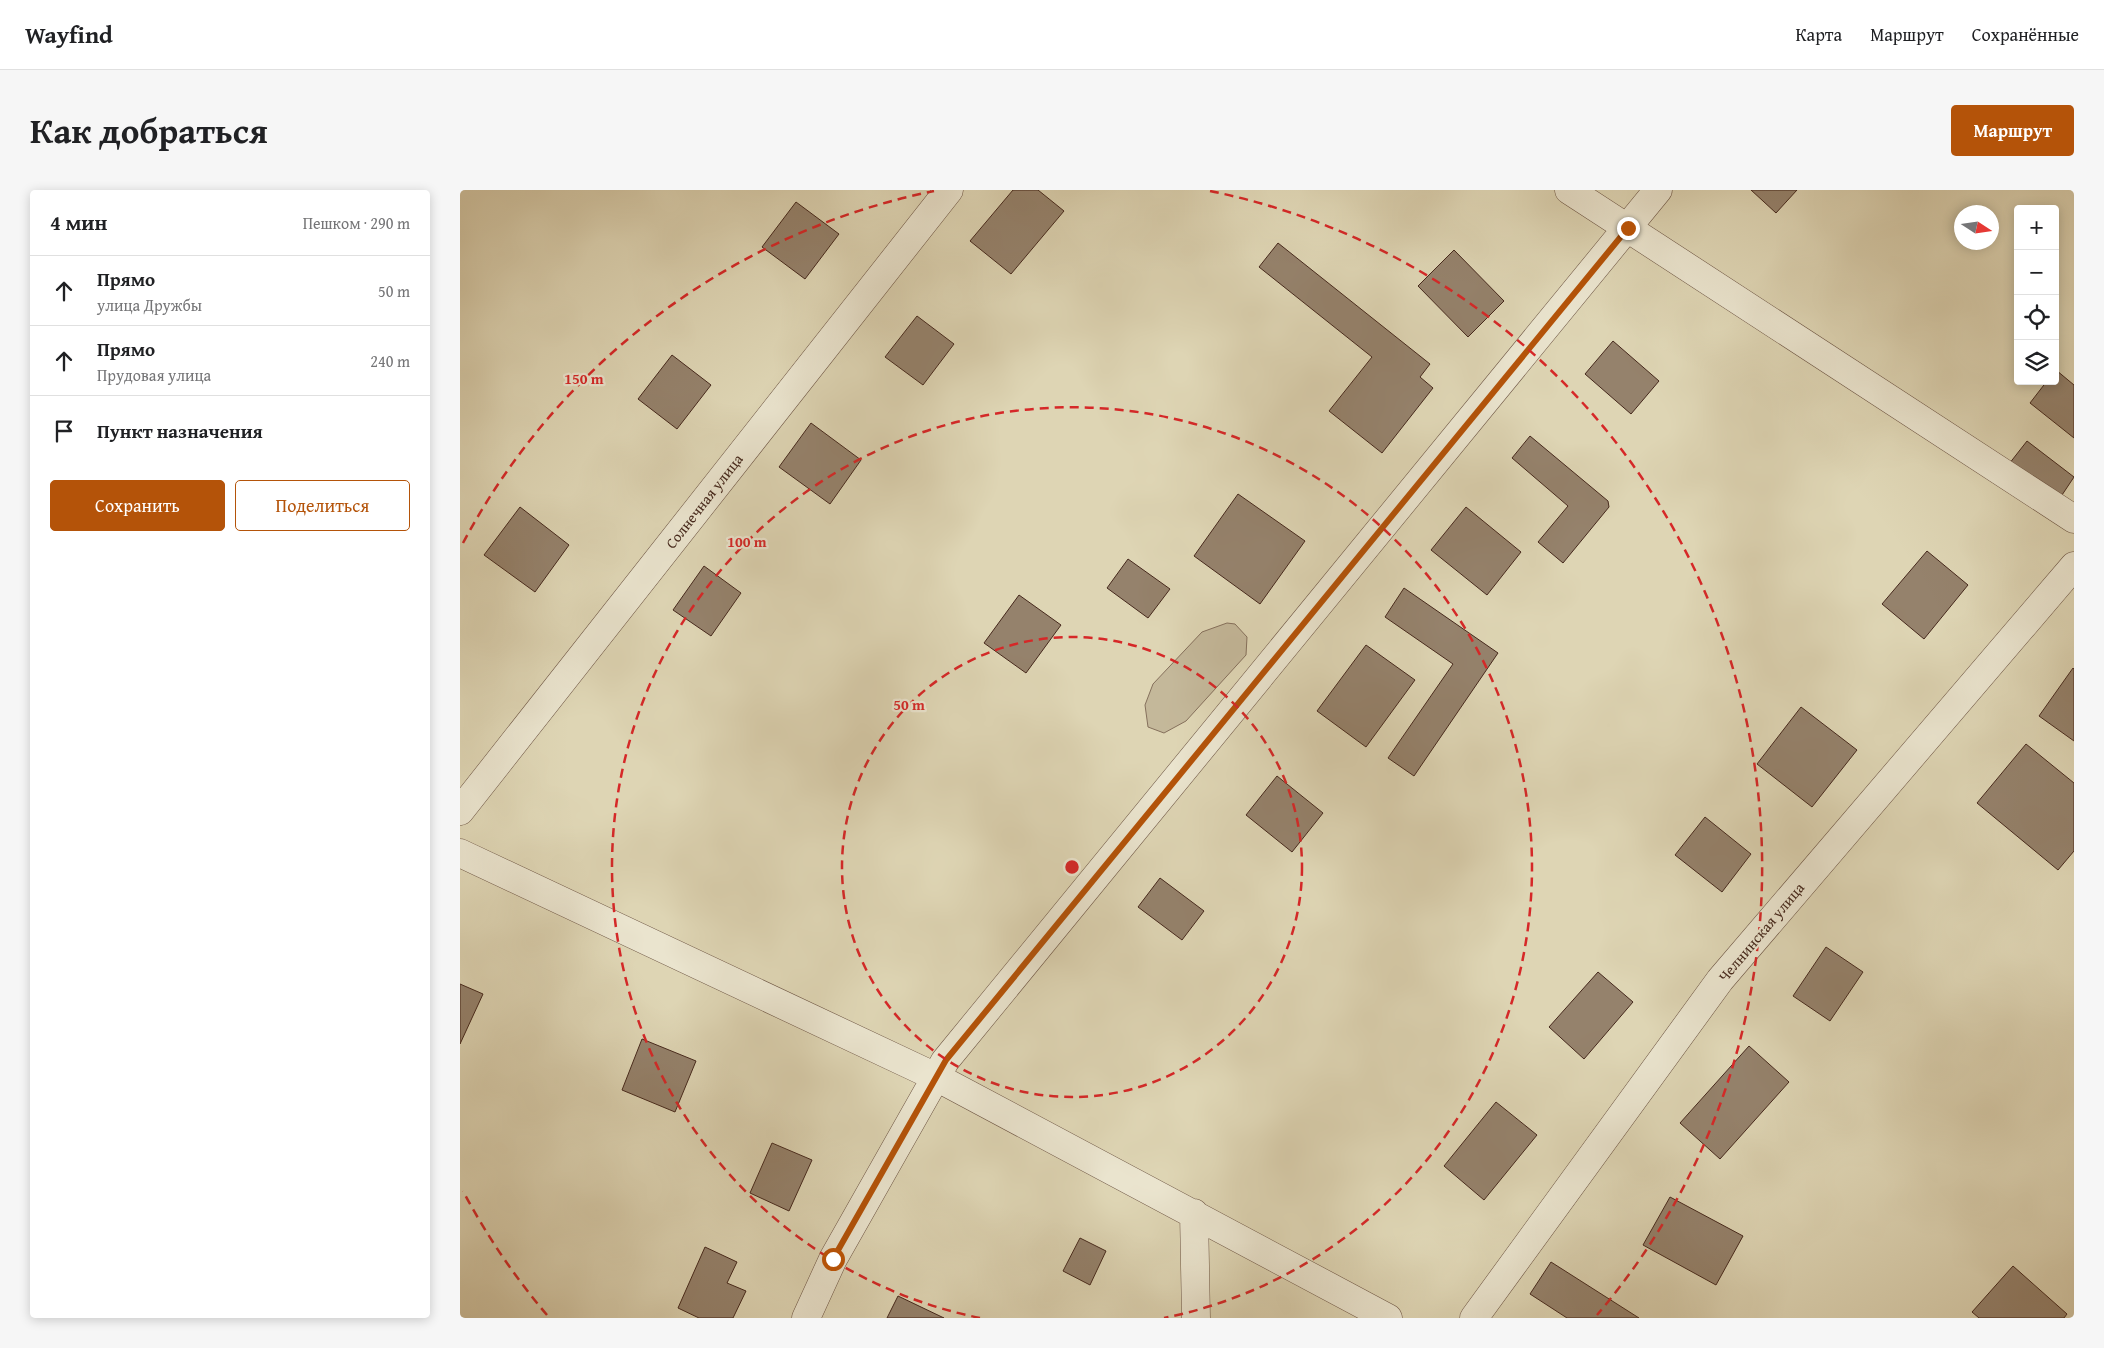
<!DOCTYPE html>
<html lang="ru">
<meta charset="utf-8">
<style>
:root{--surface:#fff;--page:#f6f6f6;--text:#202124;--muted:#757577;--line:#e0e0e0;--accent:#b45309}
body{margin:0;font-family:"Gentium Book Plus",serif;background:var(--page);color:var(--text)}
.controls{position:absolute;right:15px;top:15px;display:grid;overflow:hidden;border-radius:5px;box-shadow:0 2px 12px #0003}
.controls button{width:45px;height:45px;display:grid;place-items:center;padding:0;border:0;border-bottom:1px solid var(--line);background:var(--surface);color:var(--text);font:25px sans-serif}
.compass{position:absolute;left:1494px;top:15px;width:45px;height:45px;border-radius:50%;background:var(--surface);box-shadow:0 2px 12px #0003;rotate:102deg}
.stop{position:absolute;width:15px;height:15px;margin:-11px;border:4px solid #b45309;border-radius:50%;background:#fff}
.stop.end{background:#b45309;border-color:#fff;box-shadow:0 1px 5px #0008}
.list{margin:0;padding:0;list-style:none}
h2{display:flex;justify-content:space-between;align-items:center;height:65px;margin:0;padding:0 20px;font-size:21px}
h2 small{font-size:16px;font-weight:400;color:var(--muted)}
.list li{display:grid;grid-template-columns:32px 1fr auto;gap:15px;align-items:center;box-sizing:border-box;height:70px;padding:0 20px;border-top:1px solid var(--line)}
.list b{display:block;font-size:19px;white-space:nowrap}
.list p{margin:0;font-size:16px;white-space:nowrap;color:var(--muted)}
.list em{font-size:16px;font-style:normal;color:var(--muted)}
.actions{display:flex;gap:10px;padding:15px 20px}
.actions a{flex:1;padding:11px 0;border:1px solid var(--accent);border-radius:5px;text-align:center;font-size:18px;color:var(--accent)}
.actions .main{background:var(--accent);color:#fff}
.icon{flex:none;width:28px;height:28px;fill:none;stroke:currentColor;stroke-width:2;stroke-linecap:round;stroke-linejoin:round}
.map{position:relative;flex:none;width:1614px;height:1128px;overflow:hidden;border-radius:5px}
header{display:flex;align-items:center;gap:30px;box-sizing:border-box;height:70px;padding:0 25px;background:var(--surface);border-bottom:1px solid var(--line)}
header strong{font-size:24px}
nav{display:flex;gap:28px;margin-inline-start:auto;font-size:18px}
.intro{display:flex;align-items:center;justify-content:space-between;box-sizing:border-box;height:120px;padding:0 30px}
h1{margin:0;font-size:35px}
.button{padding:12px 22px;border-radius:5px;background:var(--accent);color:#fff;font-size:18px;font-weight:700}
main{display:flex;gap:30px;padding:0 30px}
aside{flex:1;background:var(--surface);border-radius:5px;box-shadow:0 2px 12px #0003}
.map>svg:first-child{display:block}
.green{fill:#c4b89a;stroke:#85705c}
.building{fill:#95826c;stroke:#46291d}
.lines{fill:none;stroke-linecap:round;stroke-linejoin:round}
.minor-casing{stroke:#6c5443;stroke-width:29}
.minor{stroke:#eae4ce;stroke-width:28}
.route{stroke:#b45309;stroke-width:6}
.ring{fill:none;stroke:#d62828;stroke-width:2.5;stroke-dasharray:9 6}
.labels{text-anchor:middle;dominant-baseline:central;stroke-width:4.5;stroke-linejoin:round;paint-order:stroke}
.street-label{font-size:15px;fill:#46291d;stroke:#eae4ce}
.centre{fill:#d62828;stroke:#eae4ce;stroke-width:2.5}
.ring-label{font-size:15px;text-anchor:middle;font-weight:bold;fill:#d62828;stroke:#eae4ce;stroke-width:4.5;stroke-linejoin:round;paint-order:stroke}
</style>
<header>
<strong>Wayfind</strong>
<nav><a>Карта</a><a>Маршрут</a><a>Сохранённые</a></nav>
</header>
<div class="intro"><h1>Как добраться</h1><a class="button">Маршрут</a></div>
<main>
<aside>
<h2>4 мин<small>Пешком · 290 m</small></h2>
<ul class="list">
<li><svg class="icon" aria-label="ahead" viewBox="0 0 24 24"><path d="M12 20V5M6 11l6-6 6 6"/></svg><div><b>Прямо</b><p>улица Дружбы</p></div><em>50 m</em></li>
<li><svg class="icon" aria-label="ahead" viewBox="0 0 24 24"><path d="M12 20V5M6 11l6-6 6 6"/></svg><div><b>Прямо</b><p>Прудовая улица</p></div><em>240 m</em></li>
<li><svg class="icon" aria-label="arrive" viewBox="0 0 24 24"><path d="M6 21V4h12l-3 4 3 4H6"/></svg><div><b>Пункт назначения</b></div></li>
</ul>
<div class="actions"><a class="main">Сохранить</a><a>Поделиться</a></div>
</aside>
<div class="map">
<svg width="1614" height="1128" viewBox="0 0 1614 1128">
<rect width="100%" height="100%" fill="#ded5b4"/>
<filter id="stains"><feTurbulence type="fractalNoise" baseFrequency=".004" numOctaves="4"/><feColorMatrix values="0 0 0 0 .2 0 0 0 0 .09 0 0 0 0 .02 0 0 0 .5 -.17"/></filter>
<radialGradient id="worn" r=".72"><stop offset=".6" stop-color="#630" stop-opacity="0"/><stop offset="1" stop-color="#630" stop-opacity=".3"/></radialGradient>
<path class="green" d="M767,433l8,1 12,13 -1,18 -60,66 -22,12 -16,-6 -3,-22 8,-21 49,-52z"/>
<path class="building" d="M553,0h25l26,21 -53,63 -41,-33z
M1291,0h46l-21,23z
M336,12l43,32 -34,45 -43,-32z
M818,53l152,121 -10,13 13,11 -51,65 -53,-42 43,-54 -113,-90z
M994,60l50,51 -36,36 -50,-51z
M457,126l37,28 -31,41 -38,-28z
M1153,151l46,40 -28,33 -46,-40z
M212,165l39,30 -34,44 -39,-30z
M1596,180l18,15v53l-44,-35 17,-22h8z
M351,233l50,37 -31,44 -51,-37z
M1070,246l78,65 1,6 -46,56 -25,-21 30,-36 -56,-48z
M1567,251l47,36 -16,24 -49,-37z
M778,304l67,47 -45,63 -66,-48z
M60,317l49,38 -34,47 -51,-37z
M1006,317l55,45 -34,43 -56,-45z
M1467,361l41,34 -44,54 -42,-35z
M668,369l42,30 -22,29 -41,-30z
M244,376l37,27 -30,43 -38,-26z
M944,398l94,65 -84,123 -26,-18 65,-94 -68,-47z
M559,405l42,30 -35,48 -42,-30z
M906,455l49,35 -49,67 -49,-36z
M1613,478l1,1v72l-35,-25z
M1341,517l56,43 -45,57 -55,-43z
M1566,554l48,39v68l-16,19 -81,-67z
M817,586l46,37 -31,39 -46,-37z
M1245,627l46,37 -29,38 -47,-37z
M700,688l44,33 -22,29 -44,-33z
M1366,757l37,25 -33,49 -37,-25z
M1138,782l35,30 -49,57 -35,-32z
M0,794l23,10 -23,50z
M182,849l54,22 -21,51 -53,-22z
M1289,856l40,36 -69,77 -40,-36z
M1036,912l41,33 -53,65 -40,-34z
M312,953l40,17 -23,51 -39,-18z
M1210,1007l73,39 -27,49 -73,-40z
M620,1048l26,13 -16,34 -27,-14z
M245,1057l32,15 -10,21 19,8 -13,27h-34l-21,-10z
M1091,1072l88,56h-72l-37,-24z
M1553,1076l54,48 -3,4h-85l-7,-6z
M438,1106l46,22h-57z"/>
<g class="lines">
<defs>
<path id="minor" d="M1109,0l505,329
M0,621l489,-621
M0,663l476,224 452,241
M734,1023l2,105
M346,1128l27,-59 112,-198 713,-871
M1014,1128l246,-338 354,-414"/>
</defs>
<use href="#minor" class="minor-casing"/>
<use href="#minor" class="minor"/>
</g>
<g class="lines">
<path class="route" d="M373,1069l113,-199 682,-832"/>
</g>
<g class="ring">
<circle cx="612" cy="677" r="230"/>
<path d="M520 1128A460 460 0 1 1 704 1128"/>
<path d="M87 1125A690 690 0 0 1 3 1001M3 353A690 690 0 0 1 474 1M750 1A690 690 0 0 1 1137 1125"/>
</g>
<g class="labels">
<g class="street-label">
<text transform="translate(244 311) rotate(-52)">Солнечная улица</text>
<text transform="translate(1301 742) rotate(-50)">Челнинская улица</text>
</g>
</g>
<circle cx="612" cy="677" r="8" class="centre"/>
<g class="ring-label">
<text x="124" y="194">150 m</text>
<text x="287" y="357">100 m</text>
<text x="449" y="520">50 m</text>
</g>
<rect width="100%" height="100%" filter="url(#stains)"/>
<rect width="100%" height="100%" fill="url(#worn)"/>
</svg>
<div class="controls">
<button>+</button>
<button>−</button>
<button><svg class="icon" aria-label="locate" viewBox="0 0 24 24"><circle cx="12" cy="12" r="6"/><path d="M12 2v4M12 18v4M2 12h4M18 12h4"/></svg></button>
<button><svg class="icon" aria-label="layers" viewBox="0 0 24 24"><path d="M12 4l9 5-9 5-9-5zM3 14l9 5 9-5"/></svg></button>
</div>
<svg class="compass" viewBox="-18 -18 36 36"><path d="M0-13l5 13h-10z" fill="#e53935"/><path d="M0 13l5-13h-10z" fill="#757577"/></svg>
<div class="stop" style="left:373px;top:1069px"></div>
<div class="stop end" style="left:1168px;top:38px"></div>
</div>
</main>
